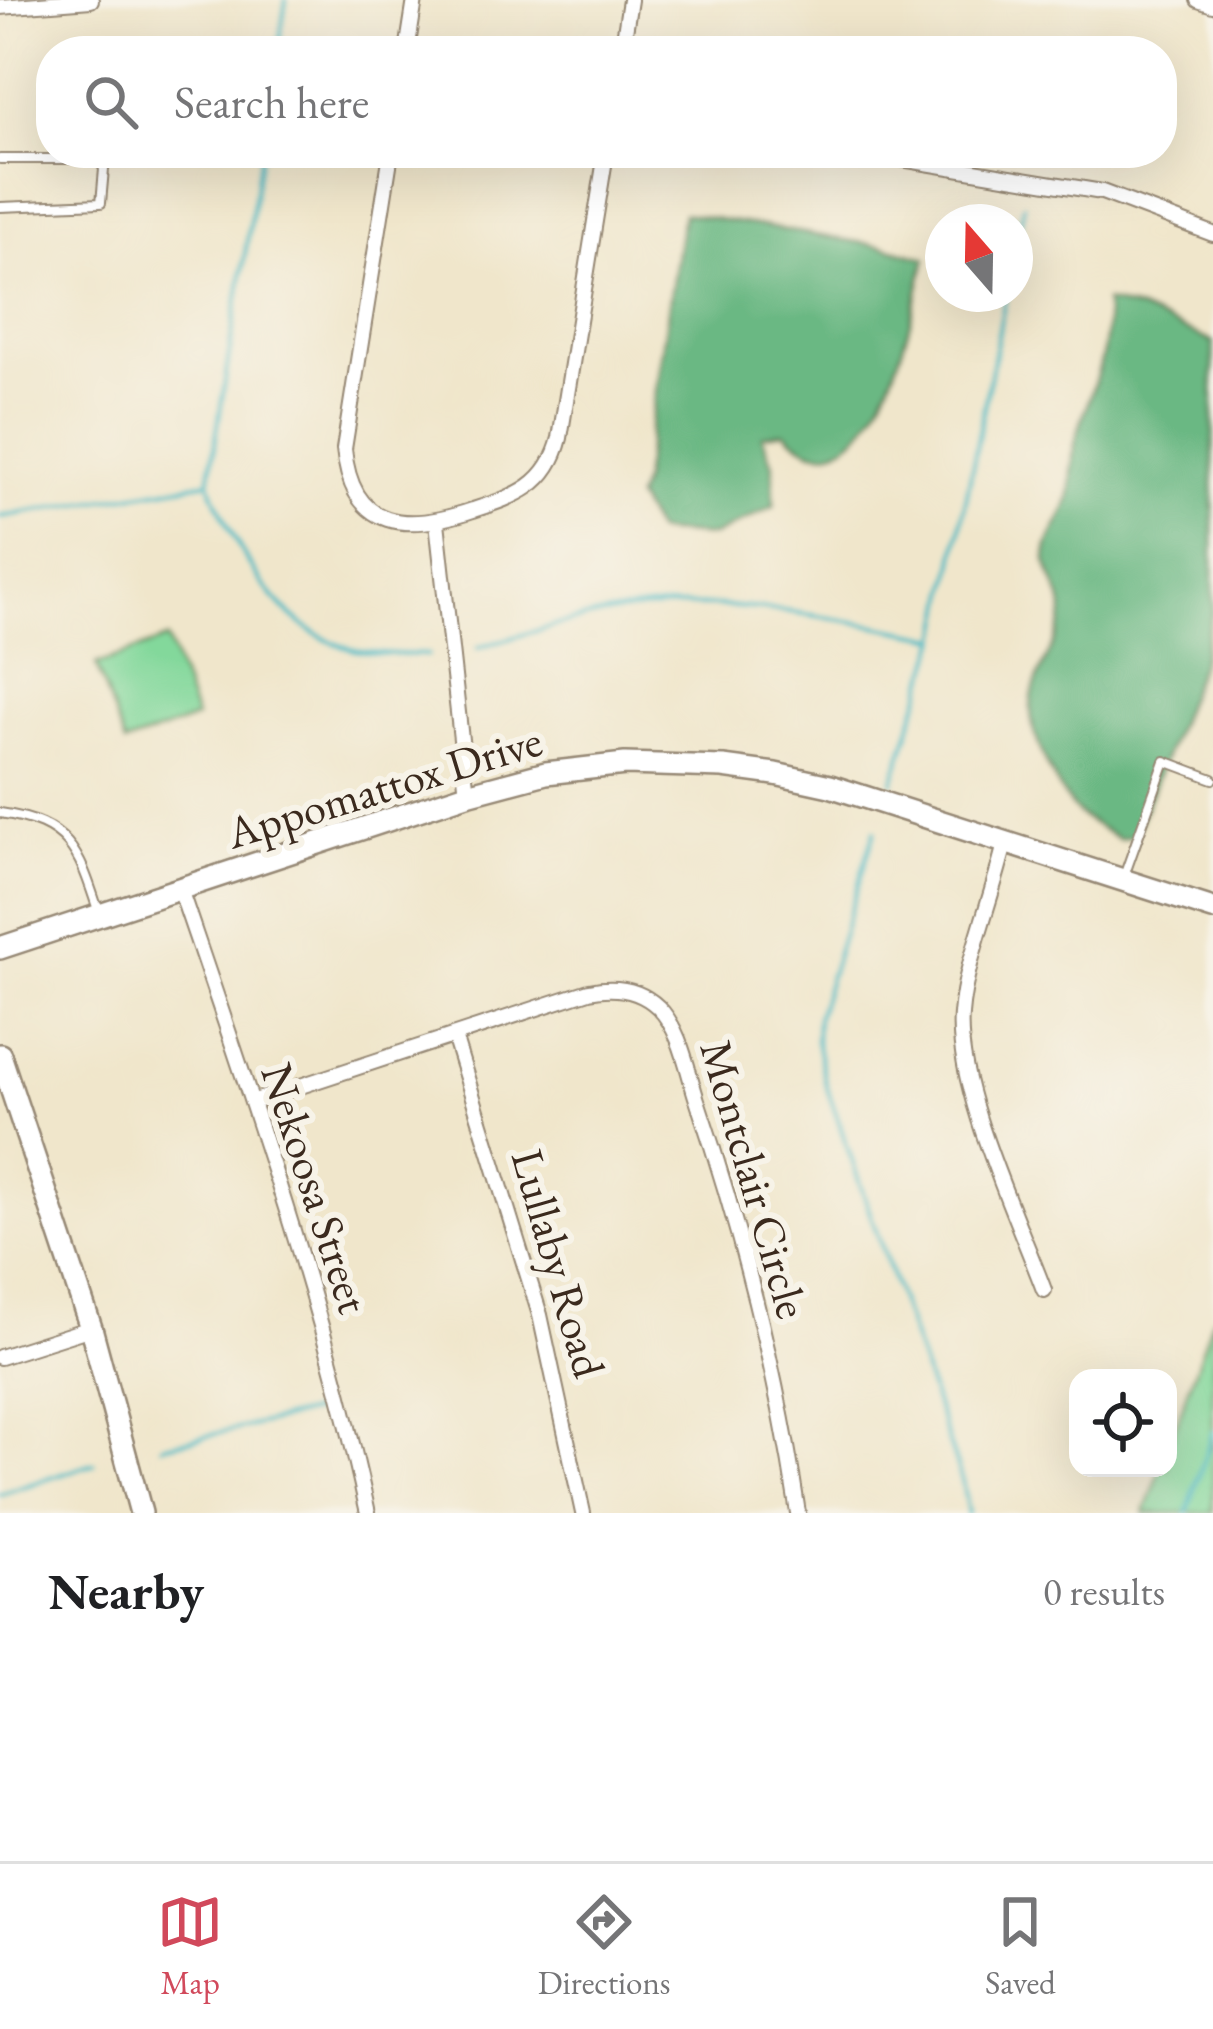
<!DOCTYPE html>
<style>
:root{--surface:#fff;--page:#f6f6f6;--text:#202124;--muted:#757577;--line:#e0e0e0;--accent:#d1495b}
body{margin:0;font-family:"EB Garamond",serif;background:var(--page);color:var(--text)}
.controls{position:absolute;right:36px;bottom:36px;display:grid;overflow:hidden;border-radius:24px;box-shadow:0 12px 48px #0002}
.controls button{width:108px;height:108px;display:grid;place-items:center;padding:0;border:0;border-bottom:3px solid var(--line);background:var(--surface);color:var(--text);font:60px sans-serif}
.compass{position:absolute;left:925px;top:204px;width:108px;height:108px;border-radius:50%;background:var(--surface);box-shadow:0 12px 48px #0002;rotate:340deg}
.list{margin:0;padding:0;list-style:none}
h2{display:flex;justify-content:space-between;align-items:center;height:156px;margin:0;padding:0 48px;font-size:51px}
h2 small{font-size:39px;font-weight:400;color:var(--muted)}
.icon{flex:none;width:66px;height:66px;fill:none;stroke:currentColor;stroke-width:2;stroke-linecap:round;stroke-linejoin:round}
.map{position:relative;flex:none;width:1213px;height:1513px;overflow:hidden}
.search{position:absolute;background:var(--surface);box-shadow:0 12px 48px #0002;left:36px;right:36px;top:36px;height:132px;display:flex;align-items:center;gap:30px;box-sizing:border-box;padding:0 42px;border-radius:48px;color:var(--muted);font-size:45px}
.sheet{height:348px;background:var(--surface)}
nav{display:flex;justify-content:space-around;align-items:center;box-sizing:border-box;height:168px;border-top:3px solid var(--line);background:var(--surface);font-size:33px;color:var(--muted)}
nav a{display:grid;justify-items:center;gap:6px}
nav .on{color:var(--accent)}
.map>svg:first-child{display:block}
.green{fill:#83d89b;stroke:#5f815c;stroke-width:3}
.forest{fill:#6ab883;stroke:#527150;stroke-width:3}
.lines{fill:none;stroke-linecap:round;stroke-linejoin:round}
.stream{stroke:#4dbbc4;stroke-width:4.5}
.lane-casing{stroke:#968874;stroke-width:12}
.street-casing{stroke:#968874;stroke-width:18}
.secondary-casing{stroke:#968874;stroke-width:26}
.lane{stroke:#fff;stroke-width:8}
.street{stroke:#fff;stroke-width:14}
.secondary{stroke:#fff;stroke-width:21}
.labels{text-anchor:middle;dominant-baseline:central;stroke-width:12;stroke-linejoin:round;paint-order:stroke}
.street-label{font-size:45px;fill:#3b2a1e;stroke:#f7f3e8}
</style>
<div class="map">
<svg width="1213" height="1513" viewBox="0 0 1213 1513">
<rect width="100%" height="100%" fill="#f7f3e8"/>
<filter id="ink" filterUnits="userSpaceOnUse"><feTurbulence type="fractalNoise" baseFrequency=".00833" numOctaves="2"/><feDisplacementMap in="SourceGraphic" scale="24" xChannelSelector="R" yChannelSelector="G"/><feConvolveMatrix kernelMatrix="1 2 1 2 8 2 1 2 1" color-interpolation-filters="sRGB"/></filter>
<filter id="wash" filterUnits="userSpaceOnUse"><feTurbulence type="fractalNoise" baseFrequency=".004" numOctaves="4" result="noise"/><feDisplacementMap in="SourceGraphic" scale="48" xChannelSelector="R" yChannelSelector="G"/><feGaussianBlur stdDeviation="2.7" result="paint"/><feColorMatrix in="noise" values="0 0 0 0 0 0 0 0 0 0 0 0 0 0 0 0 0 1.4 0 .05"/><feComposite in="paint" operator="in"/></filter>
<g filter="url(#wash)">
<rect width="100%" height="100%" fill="#f0e6cb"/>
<path class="green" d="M167,639l29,79 -71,26 -29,-79z
M1213,1317v196h-68l16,-45h7v-19z"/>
<path class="forest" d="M683,213l199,33 44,12c-11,47 -40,188 -100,194 -17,2 -29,-10 -41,-20l-23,3 11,29 1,42 -61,30 -57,-4 -20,-34 6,-17z
M1105,302l34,8 74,32v266l-13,57 -65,170 -16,4c-12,-8 -28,-15 -39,-24 -21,-19 -50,-79 -49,-108 1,-31 25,-57 31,-87 6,-27 -19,-44 -15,-70 3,-17 18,-33 22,-50 5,-21 1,-43 8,-64 13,-46 35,-85 28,-134z"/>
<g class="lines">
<path class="stream" d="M278,51l8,-51
M261,153l-52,329c26,66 68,148 143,167 24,6 51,5 76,6
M1015,249l9,-44
M0,517l209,-35
M478,648c50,-15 100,-31 152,-38 104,-14 207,8 309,28
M893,782l46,-144 67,-344
M875,831l-58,186 -1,25 9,40 137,399 6,32
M162,1446l159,-36
M0,1494l94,-30
M1187,1513l26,-81"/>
</g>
</g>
<g filter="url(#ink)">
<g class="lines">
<defs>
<path id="lane" d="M0,159h90l10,2 4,8 -3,34 -101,4
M0,813c71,10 79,39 99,100
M1123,879l42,-118 48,18"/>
<path id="street" d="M1198,0l15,5
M0,7l91,-7
M407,51l8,-51
M622,51l8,-51
M391,153l-47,296c8,83 64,83 129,61 43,-14 75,-24 87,-72l46,-285
M865,153l237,39 111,42
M437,522l30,272
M1005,843c-12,53 -40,120 -44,171 -6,74 56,203 83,276
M180,889c70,206 142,411 188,624
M454,1036l86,279 43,198
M252,1102l337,-111c25,-5 50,-2 69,16 23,23 29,63 39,93 45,134 80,273 101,413
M0,1357l91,-29"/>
<path id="secondary" d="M0,948l467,-154 79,-21 79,-9 98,3 52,7 55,12 383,123
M0,1055l91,273 50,185"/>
</defs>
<use href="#lane" class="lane-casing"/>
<use href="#street" class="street-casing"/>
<use href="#secondary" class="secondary-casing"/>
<use href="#lane" class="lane"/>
<use href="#street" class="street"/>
<use href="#secondary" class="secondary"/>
</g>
</g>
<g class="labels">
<g class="street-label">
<text transform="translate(384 786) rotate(-17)">Appomattox Drive</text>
<text transform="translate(755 1179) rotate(74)">Montclair Circle</text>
<text transform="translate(316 1188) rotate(72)">Nekoosa Street</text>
<text transform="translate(559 1263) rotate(74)">Lullaby Road</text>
</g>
</g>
</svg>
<div class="controls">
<button><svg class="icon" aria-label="locate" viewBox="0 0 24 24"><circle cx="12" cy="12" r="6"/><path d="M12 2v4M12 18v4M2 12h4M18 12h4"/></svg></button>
</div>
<svg class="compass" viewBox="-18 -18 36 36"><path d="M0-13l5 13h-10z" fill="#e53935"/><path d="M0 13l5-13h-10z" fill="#757577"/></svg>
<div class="search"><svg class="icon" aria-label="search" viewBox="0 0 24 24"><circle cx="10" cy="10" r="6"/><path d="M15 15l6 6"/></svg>Search here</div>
</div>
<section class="sheet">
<h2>Nearby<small>0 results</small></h2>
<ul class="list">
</ul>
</section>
<nav>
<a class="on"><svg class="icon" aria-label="map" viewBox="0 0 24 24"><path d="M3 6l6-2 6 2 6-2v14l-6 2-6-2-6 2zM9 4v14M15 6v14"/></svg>Map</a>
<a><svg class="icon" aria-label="directions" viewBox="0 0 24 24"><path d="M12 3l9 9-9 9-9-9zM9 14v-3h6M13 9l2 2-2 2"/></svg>Directions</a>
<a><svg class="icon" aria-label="saved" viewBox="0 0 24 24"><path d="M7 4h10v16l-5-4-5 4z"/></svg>Saved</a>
</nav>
